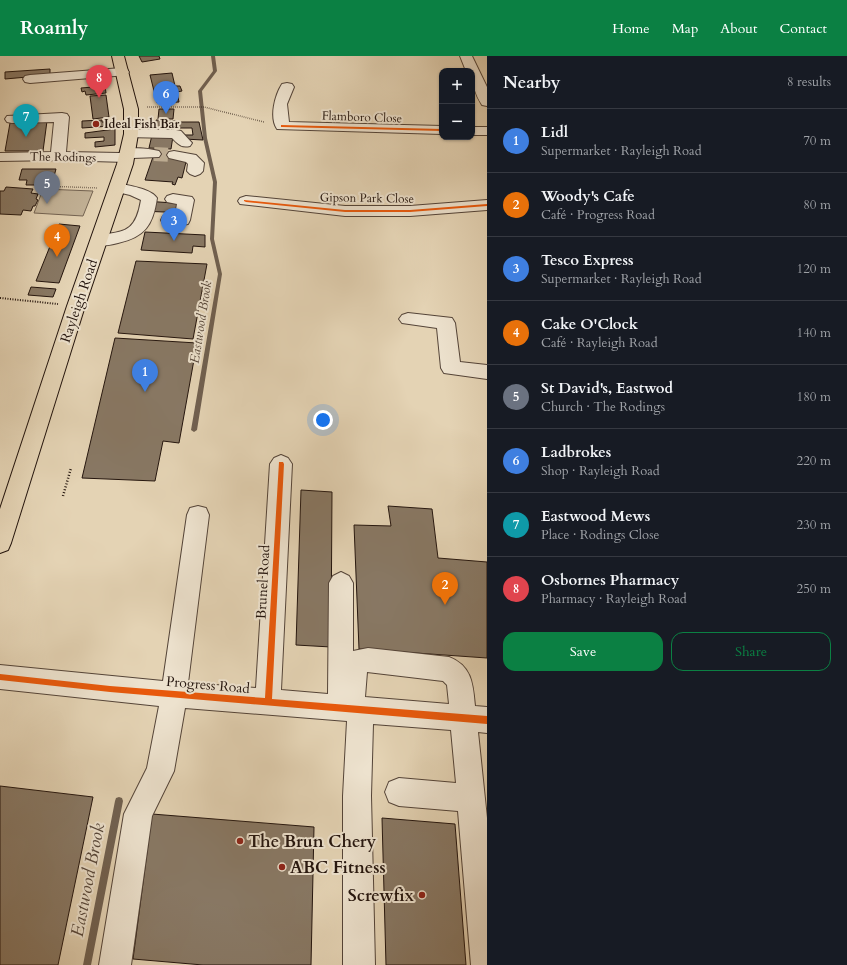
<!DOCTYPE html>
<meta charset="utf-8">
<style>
:root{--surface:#171b24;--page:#20242c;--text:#f1f3f6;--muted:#9ea1a6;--line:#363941;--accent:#0b8043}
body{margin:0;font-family:Cardo,serif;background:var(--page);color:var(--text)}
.controls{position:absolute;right:12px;top:12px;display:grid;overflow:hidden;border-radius:8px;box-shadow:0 1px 3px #0004}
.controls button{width:36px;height:36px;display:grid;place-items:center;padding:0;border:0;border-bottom:1px solid var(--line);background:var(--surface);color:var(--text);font:20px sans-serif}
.you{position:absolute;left:323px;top:364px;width:14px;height:14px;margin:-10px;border:3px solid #fff;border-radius:50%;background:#1a73e8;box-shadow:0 0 0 6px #1a73e833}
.badge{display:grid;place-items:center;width:26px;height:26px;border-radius:50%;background:var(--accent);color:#fff;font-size:13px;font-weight:700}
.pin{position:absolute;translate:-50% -33px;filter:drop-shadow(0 1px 2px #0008)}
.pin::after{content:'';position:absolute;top:21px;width:14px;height:12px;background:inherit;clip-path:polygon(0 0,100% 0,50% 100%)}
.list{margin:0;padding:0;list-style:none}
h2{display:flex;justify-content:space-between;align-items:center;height:52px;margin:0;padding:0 16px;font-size:17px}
h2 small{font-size:13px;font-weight:400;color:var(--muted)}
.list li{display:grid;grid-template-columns:26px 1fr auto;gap:12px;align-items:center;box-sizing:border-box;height:64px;padding:0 16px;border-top:1px solid var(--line)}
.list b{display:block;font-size:15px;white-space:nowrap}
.list p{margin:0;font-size:13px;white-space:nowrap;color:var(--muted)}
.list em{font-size:13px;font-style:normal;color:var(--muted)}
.actions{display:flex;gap:8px;padding:12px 16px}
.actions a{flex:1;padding:9px 0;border:1px solid var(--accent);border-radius:12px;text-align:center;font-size:14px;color:var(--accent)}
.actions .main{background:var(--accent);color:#fff}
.map{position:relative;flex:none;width:487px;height:909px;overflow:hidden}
header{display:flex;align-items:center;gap:24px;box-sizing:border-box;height:56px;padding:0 20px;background:var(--accent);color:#fff}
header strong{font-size:19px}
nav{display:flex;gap:22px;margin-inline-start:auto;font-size:14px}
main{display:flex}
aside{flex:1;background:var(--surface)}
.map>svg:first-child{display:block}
.green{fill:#c3b398;stroke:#746453}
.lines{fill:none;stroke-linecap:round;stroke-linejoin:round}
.stream{fill:#706050;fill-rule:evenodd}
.building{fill:#887864;stroke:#24150e}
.minor-tunnel{stroke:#bead93;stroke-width:14;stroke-dasharray:14 7;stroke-linecap:butt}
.minor-casing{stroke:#544438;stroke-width:2}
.major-casing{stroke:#24150e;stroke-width:2}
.path-far2{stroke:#24150e;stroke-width:1.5;stroke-dasharray:0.5 1.5;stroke-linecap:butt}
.path-far1{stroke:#24150e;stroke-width:2;stroke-dasharray:1 1.5;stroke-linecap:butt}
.path{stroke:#24150e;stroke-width:2.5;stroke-dasharray:1 2;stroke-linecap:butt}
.minor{fill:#ede2ce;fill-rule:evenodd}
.major{fill:#e4d3b4;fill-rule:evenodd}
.cycleway-casing{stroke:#ede2ce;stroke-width:2}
.cycleway{fill:#e8590c;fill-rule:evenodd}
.poi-dot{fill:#8f2418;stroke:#ede2ce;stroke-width:1.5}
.labels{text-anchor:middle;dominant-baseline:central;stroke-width:4;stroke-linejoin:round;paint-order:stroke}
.far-street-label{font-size:12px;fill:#24150e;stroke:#ede2ce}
.far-poi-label{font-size:12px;font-weight:bold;fill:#24150e;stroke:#ede2ce;text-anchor:start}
.far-water-label{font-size:13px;font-style:italic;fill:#57473a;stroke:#ede2ce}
.street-label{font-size:14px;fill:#24150e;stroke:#ede2ce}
.near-poi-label{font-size:17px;font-weight:bold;fill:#24150e;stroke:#ede2ce;text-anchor:start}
.near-water-label{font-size:18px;font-style:italic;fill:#57473a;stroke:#ede2ce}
</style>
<header>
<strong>Roamly</strong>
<nav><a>Home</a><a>Map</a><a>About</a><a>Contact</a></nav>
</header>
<main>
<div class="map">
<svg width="487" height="909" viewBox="0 0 487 909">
<rect width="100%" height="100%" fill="#e4d3b4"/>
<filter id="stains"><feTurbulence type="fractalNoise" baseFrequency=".005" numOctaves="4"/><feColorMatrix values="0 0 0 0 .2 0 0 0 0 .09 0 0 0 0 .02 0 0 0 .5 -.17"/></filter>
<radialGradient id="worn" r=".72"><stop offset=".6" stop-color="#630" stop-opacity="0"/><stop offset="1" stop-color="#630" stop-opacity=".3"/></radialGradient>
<path class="green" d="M43,133l50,2 -10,25 -49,-3z"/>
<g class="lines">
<path class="stream" d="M211,0h4l2,15 -15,20 5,47 10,44 -3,57 8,35 -25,156 -3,2 -3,-2 27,-156 -8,-35 3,-57 -10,-44 -5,-47 15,-20z
M119,741l3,1 1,3 -32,164h-8l32,-164 1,-3z"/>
</g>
<path class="building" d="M139,0h20l1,3 -18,3z
M50,13v6l-45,4v-7z
M172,17l3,13h5l2,5 -5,1 2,10 -22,1 -7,-28z
M106,21l1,6 -17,2 -1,-6z
M105,30l1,7 -20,2 -1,-4 -3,1 -1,-4z
M106,39l3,22 -16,2 -3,-23z
M159,53h15l-1,10h-15z
M102,64v2h9v4l-29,2v-7z
M156,64l20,1v3h-10l9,1 -1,3h-9l-1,4h-11z
M47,65l-4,30h-38l5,-28z
M178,66h21l4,18 -19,-1 1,-4h8l-1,-7h-15z
M115,73v16l-20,2v-5l9,-1v-4l-19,1v-5z
M152,79l21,1 -2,13 -22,-1z
M155,95l20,2 12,5 -5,20 -4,-1 -3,8 -3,-1 1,-2 -28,-2z
M22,113h34l-3,11h-12l-1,5h-14l1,-5h-8z
M6,131l27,2 -2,4 7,1 -2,5 2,1 -3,6h-2l-2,5 -8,-1 -2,5 -21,-1v-23h4z
M144,145l45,3 -2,9 -46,-2z
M59,168l21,2 -21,57 -23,-2z
M145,176l60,3v12l-12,-1 -1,7 -51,-3z
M136,205l71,3 -14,75 -75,-6z
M31,231l25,2 -3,8 -25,-2z
M115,282l82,5 -18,100 -16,-2 -8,40 -73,-3z
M301,434l31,2 -1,155 -35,-2z
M388,450l44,3 6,49 49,4v96l-128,-9 -5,-124 37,1z
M0,730l93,11 -35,168h-58z
M152,758l162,13 -3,138h-108l-70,-6z
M382,762l73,6 11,141h-80z"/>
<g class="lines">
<path class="minor-tunnel" d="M154,98l20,1"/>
<defs>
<path id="minor" d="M460,0h12l15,31v19l-5,-1c-7,-11 -10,-21 -10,-34h-6z
M122,12l5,1 2,3 -2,3 -97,8 -5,-1 -2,-3 2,-3 5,-1z
M287,27l5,1 2,3 -7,17 2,18 153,4v8l-165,-5c-8,-12 -2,-34 5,-45z
M62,57l5,1 2,3 -3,35 54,1 2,-3c11,-3 26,-2 37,1l2,3 -2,3 -26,1 -2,3 -5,1 -68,-2 -58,1v-8l51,-1 3,-30 -42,1 -5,-1 -2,-3 2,-3z
M472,71h15v8h-15z
M131,74h45l5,1 11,12 -2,3c-9,2 -12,-2 -18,-8l-46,-1 -2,-3 2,-3z
M174,95l22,4 8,8 -1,8 -3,3 -5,2 -5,-2 -3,-3 1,-7 -2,-2 -17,-4 -2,-3 2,-3z
M118,127c11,3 32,5 39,15 -4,27 -12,39 -39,45 -8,2 -17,4 -25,2l-2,-4 2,-4c29,-7 42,-1 48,-37l-11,-5 -17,-4 -3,-3 3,-3z
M173,138l19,3 2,3 -4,20 -2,4 -6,1 -19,-1 -2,-4 2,-4 12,-1 2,-11 -10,-2 -2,-3 2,-3z
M246,140l99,10h65l77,-6v10l-77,6h-65l-105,-12 -2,-3 2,-3z
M408,257l44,5 3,5 5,39 27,3v14l-43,-6 -3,-5 -4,-40 -35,-5 -3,-4 3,-4z
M281,399l7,3 4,6 -11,226 47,4 1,-111 4,-7 8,-4 8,4 4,7v68l15,-3 81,9c23,9 24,27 26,49l12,1v26l-9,-1 9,86v147h-16l-13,-154 -59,-5 -10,-4 -4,-10 4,-10 10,-4 57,5 -5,-53 -78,-6 -2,72 4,169h-32v-169l4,-75 -162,-13 -11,63 -22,45 -21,149h-32l25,-151 23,-46 12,-62 -159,-17v-24l163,16 24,-166 3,-7 8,-2 8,2 3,7 -21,168 68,5 14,-224 4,-6zM367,616l76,9 4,4 2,19 -84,-7z"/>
<path id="major" d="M112,0h12l14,53v25l-5,30 -48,142 -74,237 -3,7 -8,3v-44l67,-203 50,-142 7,-30v-25z"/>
</defs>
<use href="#minor" class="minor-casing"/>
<use href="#major" class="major-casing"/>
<path class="path-far2" d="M147,51h57l60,15
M42,130l56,2"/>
<path class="path-far1" d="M0,242l58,6"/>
<path class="path" d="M63,440l8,-28"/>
<use href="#minor" class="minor"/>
<use href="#major" class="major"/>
<defs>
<path id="cycleway" d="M281,69l161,4v2l-160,-4h-1z
M244,144l101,10h65l77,-6v2l-77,6h-65l-99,-10 -2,-1z
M279,406h4l1,2 -12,235 215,17v8l-377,-32 -110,-12v-6l110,12 155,12z"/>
</defs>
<use href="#cycleway" class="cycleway-casing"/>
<use href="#cycleway" class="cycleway"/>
</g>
<g class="poi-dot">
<circle cx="96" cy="68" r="4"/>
<circle cx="240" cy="785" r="4"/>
<circle cx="282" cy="811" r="4"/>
<circle cx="422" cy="839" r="4"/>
</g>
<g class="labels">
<g class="far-street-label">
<text transform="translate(362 61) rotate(2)">Flamboro Close</text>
<text transform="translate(63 101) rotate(1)">The Rodings</text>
<text transform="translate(367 142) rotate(1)">Gipson Park Close</text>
</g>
<g class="far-poi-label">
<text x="104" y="68">Ideal Fish Bar</text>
</g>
<g class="far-water-label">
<text transform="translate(201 266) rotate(-81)">Eastwood Brook</text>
</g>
<g class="street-label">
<text transform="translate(79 245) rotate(-71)">Rayleigh Road</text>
<text transform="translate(263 526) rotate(-87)">Brunel Road</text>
<text transform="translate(208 629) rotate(5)">Progress Road</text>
</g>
<g class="near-poi-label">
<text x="248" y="785">The Brun Chery</text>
<text x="290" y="811">ABC Fitness</text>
<text x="414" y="839" text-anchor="end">Screwfix</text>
</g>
<g class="near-water-label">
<text transform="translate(88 824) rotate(-79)">Eastwood Brook</text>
</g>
</g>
<rect width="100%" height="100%" filter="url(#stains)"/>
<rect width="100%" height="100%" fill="url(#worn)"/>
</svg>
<div class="controls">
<button>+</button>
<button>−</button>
</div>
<div class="you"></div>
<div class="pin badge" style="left:145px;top:336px;background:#3f7fe0">1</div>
<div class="pin badge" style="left:445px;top:549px;background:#e8710a">2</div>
<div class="pin badge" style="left:174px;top:185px;background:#3f7fe0">3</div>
<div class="pin badge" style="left:57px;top:201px;background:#e8710a">4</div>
<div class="pin badge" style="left:47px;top:148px;background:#6b7280">5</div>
<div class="pin badge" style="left:166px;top:58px;background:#3f7fe0">6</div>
<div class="pin badge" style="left:26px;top:81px;background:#0f9aa8">7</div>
<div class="pin badge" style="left:99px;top:42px;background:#e0444e">8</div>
</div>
<aside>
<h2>Nearby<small>8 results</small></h2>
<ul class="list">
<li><span class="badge" style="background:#3f7fe0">1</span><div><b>Lidl</b><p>Supermarket · Rayleigh Road</p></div><em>70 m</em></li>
<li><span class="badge" style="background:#e8710a">2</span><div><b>Woody's Cafe</b><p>Café · Progress Road</p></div><em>80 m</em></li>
<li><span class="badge" style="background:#3f7fe0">3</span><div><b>Tesco Express</b><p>Supermarket · Rayleigh Road</p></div><em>120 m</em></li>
<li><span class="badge" style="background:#e8710a">4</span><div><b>Cake O'Clock</b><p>Café · Rayleigh Road</p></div><em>140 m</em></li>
<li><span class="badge" style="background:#6b7280">5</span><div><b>St David's, Eastwod</b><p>Church · The Rodings</p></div><em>180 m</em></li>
<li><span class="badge" style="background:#3f7fe0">6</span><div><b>Ladbrokes</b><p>Shop · Rayleigh Road</p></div><em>220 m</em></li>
<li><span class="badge" style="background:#0f9aa8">7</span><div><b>Eastwood Mews</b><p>Place · Rodings Close</p></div><em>230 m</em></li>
<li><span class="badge" style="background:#e0444e">8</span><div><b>Osbornes Pharmacy</b><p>Pharmacy · Rayleigh Road</p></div><em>250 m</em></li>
</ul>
<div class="actions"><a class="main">Save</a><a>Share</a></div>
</aside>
</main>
